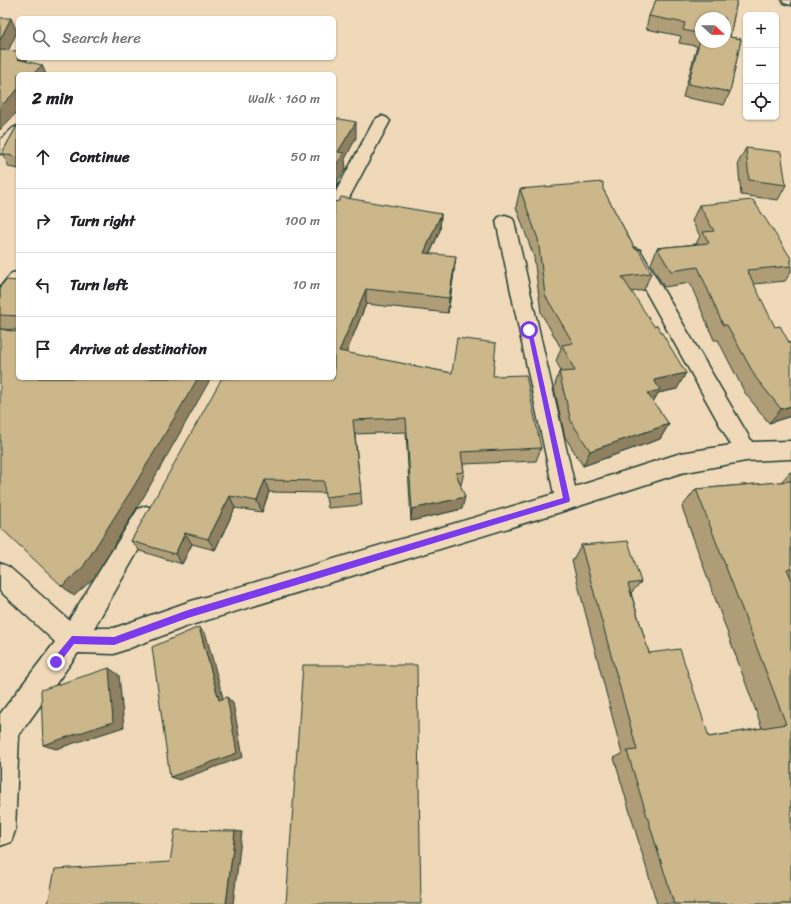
<!DOCTYPE html>
<meta charset="utf-8">
<style>
:root{--surface:#fff;--page:#f6f6f6;--text:#202124;--muted:#757577;--line:#e0e0e0}
body{margin:0;font-family:Sriracha,sans-serif;background:var(--page);color:var(--text)}
.controls{position:absolute;right:12px;top:12px;display:grid;overflow:hidden;border-radius:6px;box-shadow:0 1px 3px #0004}
.controls button{width:36px;height:36px;display:grid;place-items:center;padding:0;border:0;border-bottom:1px solid var(--line);background:var(--surface);color:var(--text);font:20px sans-serif}
.compass{position:absolute;left:695px;top:12px;width:36px;height:36px;border-radius:50%;background:var(--surface);box-shadow:0 1px 3px #0004;rotate:111deg}
.stop{position:absolute;width:12px;height:12px;margin:-9px;border:3px solid #7c3aed;border-radius:50%;background:#fff}
.stop.end{background:#7c3aed;border-color:#fff;box-shadow:0 1px 4px #0008}
.list{margin:0;padding:0;list-style:none}
h2{display:flex;justify-content:space-between;align-items:center;height:52px;margin:0;padding:0 16px;font-size:17px}
h2 small{font-size:13px;font-weight:400;color:var(--muted)}
.list li{display:grid;grid-template-columns:26px 1fr auto;gap:12px;align-items:center;box-sizing:border-box;height:64px;padding:0 16px;border-top:1px solid var(--line)}
.list b{display:block;font-size:15px;white-space:nowrap}
.list em{font-size:13px;font-style:normal;color:var(--muted)}
.icon{flex:none;width:22px;height:22px;fill:none;stroke:currentColor;stroke-width:2;stroke-linecap:round;stroke-linejoin:round}
.map{position:relative;flex:none;width:791px;height:904px;overflow:hidden}
.search{position:absolute;background:var(--surface);box-shadow:0 1px 3px #0004;left:16px;top:16px;width:320px;height:44px;display:flex;align-items:center;gap:10px;box-sizing:border-box;padding:0 14px;border-radius:6px;color:var(--muted);font-size:15px}
.panel{position:absolute;background:var(--surface);box-shadow:0 1px 3px #0004;left:16px;top:72px;width:320px;height:308px;border-radius:6px}
.map>svg:first-child{display:block}
.lines{fill:none;stroke-linecap:round;stroke-linejoin:round}
.minor-casing{stroke:#1f3d34;stroke-width:3}
.minor{fill:#efd9b8;fill-rule:evenodd}
.wall{fill:#af9d77;stroke:#1f3d34;fill-rule:evenodd}
.shaded-wall{fill:#8e8061;stroke:#1f3d34}
.building{fill:#cbb78a;stroke:#1f3d34}
.route{fill:#7c3aed}
</style>
<div class="map">
<svg width="791" height="904" viewBox="0 0 791 904">
<rect width="100%" height="100%" fill="#efd9b8"/>
<filter id="ink" filterUnits="userSpaceOnUse"><feTurbulence type="fractalNoise" baseFrequency=".025" numOctaves="2"/><feDisplacementMap in="SourceGraphic" scale="8" xChannelSelector="R" yChannelSelector="G"/><feConvolveMatrix kernelMatrix="1 2 1 2 8 2 1 2 1" color-interpolation-filters="sRGB"/></filter>
<g filter="url(#ink)">
<g class="lines">
<defs>
<path id="minor" d="M782,0h9v5l-7,-2z
M382,116l5,2 3,3 -48,90 -2,4 -6,2v-22l40,-74 3,-3z
M18,126v14l-12,12 -6,2v-14l13,-12z
M505,215l6,2 3,4 61,266 106,-34 50,-8 -106,-191 3,-4 6,-2 6,2 112,192 39,-1v18l-45,2 -65,12 -114,37 -379,116 -74,28 -36,-1 -59,82 -4,96 -4,11 -11,4v-132l55,-72 -55,-51v-28l9,4 60,53 69,-111 8,-3 8,3 4,7 -64,112h20l74,-26 366,-108 -58,-273 3,-4z
M18,272v18l-11,14 -7,2v-19l12,-14z"/>
</defs>
<use href="#minor" class="minor-casing"/>
<use href="#minor" class="minor"/>
</g>
<path class="wall" d="M656,0h81l-7,37 11,2 -11,53 -6,13 -41,-8 14,-51 -18,-3 2,-7 -35,-7 3,-13zM701,18h24v24h-24z
M18,124v45l-9,-2 -7,-14z
M746,148l40,37 -8,15 -37,-5 -3,-32z
M520,189h83l32,60 16,24 -7,17 -13,2 46,97 -19,4 -5,9 16,22 -9,15 -77,27 -18,-29 -11,-49 5,-16 2,-1 -5,-10 5,-13 -20,-35 -7,-56 -18,-50z
M334,202l107,12 -1,16 -10,24 24,18 -6,41 -82,-9 -20,49 106,20 41,3 48,72 -5,13 -73,3 1,8 -3,13h-1l2,24 -51,12 -5,-89 -51,2 7,71 -34,3 -3,-15 -56,-1 -7,20 -27,-4 -20,42 -23,-6 -10,20 -42,-13 -9,-10z
M699,205l92,53v14l-6,9 -31,3 37,132 -22,7 -24,-30 -27,-53h-4l-24,-57 -26,4 -13,-23 6,-16 39,-4 4,-8 -8,-15z
M18,281v49l-18,-1v-42z
M790,472h1v432h-134l-43,-146 8,-4 -50,-193 9,-16 60,37 -10,11 18,60 60,84 53,-9 -80,-221 14,-18 85,-7z"/>
<path class="shaded-wall" d="M11,18l6,14 -15,32 -2,-5v-19z
M18,58h8l4,8 -13,-7z
M42,65l4,9h-13z
M18,89v22l-18,19v-23z
M356,122v16l-11,21 1,10 -8,11v4l-4,8v-24l4,-16z
M441,214l-1,16 -16,38v-15z
M456,256l-2,16 -6,41 1,-15z
M366,289v15l-25,62 -2,-15z
M686,373l-9,16 -19,4 -7,13 -6,-10 9,-16z
M198,378h13l-68,120 -49,80 -20,18 -12,-10z
M791,406v10l-22,7 12,-14z
M669,424l-9,15 -77,27 7,-15z
M265,480l4,12 -7,20 -5,-11z
M230,496l5,12 -20,42 -7,-11z
M465,497l-3,12 -51,12 1,-12z
M185,533l7,11 -10,20 -7,-10z
M199,627l7,8 19,70 -6,-5z
M109,668l10,7 5,52 -68,22 -13,-4z
M227,697l6,6 10,54 -64,23 -9,-3z
M235,831l7,1 -9,72h-7z"/>
<path class="building" d="M656,0h81l-7,37 11,2 -11,53 -42,-8 13,-48v6h24v-24h-24v16l-18,-4 2,-7 -36,-7z
M0,18h11l-11,22z
M0,50l18,1v7l-1,1 25,6 -9,9h-15v15l-18,18z
M334,118l22,4 -18,30 6,1 -10,15h3l-3,5z
M18,124v34l-16,-5z
M746,148l35,4 5,33 -37,-5z
M603,182v7l32,60h3l13,24 -29,4 32,49 3,-1 29,48 -32,7 6,10 -13,3 22,31 -79,27 -19,-30 -12,-49 16,-1 -13,-26 11,-2 -28,-48 -7,-56 -18,-50z
M341,197l100,17 -17,39 32,3 -7,42 -83,-9 -27,62 113,22 5,-35 39,5 -3,33 33,-1 15,73 -80,4 3,20 -8,1 9,24 -53,12 -6,-91 -53,2 8,73 -36,4 -1,-16 -59,-1 -8,21 -27,-5 -22,43 -23,-6 -10,21 -44,-13 91,-163h112v-176l5,-1z
M753,200l38,58v8l-44,4 28,57 5,-1 11,20v60l-10,3 -25,-31 -29,-53h-4l-25,-58 -27,4 -14,-23 52,-5 -6,-11 11,-1 -15,-26z
M6,280l12,1v35l-18,-1v-28z
M0,329l18,3v46h180l-64,108 -51,81 -21,19 -62,-59z
M791,481v87l-4,1 4,9v326h-117l-47,-153 10,-1 -56,-205 47,-4 13,41 -13,2 21,69 31,-4 29,88 77,-13 -90,-235z
M199,627l20,73 8,-3 10,56 -67,24 -18,-130z
M303,665h114l4,239h-135z
M109,668l4,54 -70,23 -2,-55z
M175,830l60,1 -9,73h-178l7,-35 115,-7z"/>
</g>
<path class="route" d="M527,328l5,2 38,170 -1,2 -381,116 -74,27 -40,-1 -16,21h-5v-6l19,-23 42,1 74,-27 375,-112z"/>
</svg>
<div class="controls">
<button>+</button>
<button>−</button>
<button><svg class="icon" aria-label="locate" viewBox="0 0 24 24"><circle cx="12" cy="12" r="6"/><path d="M12 2v4M12 18v4M2 12h4M18 12h4"/></svg></button>
</div>
<svg class="compass" viewBox="-18 -18 36 36"><path d="M0-13l5 13h-10z" fill="#e53935"/><path d="M0 13l5-13h-10z" fill="#757577"/></svg>
<div class="stop" style="left:529px;top:330px"></div>
<div class="stop end" style="left:56px;top:662px"></div>
<div class="search"><svg class="icon" aria-label="search" viewBox="0 0 24 24"><circle cx="10" cy="10" r="6"/><path d="M15 15l6 6"/></svg>Search here</div>
<section class="panel">
<h2>2 min<small>Walk · 160 m</small></h2>
<ul class="list">
<li><svg class="icon" aria-label="ahead" viewBox="0 0 24 24"><path d="M12 20V5M6 11l6-6 6 6"/></svg><div><b>Continue</b></div><em>50 m</em></li>
<li><svg class="icon" aria-label="right" viewBox="0 0 24 24"><path d="M7 20v-9h11M14 6l5 5-5 5"/></svg><div><b>Turn right</b></div><em>100 m</em></li>
<li><svg class="icon" aria-label="left" viewBox="0 0 24 24"><path d="M17 20v-9H6M10 6l-5 5 5 5"/></svg><div><b>Turn left</b></div><em>10 m</em></li>
<li><svg class="icon" aria-label="arrive" viewBox="0 0 24 24"><path d="M6 21V4h12l-3 4 3 4H6"/></svg><div><b>Arrive at destination</b></div></li>
</ul>
</section>
</div>
